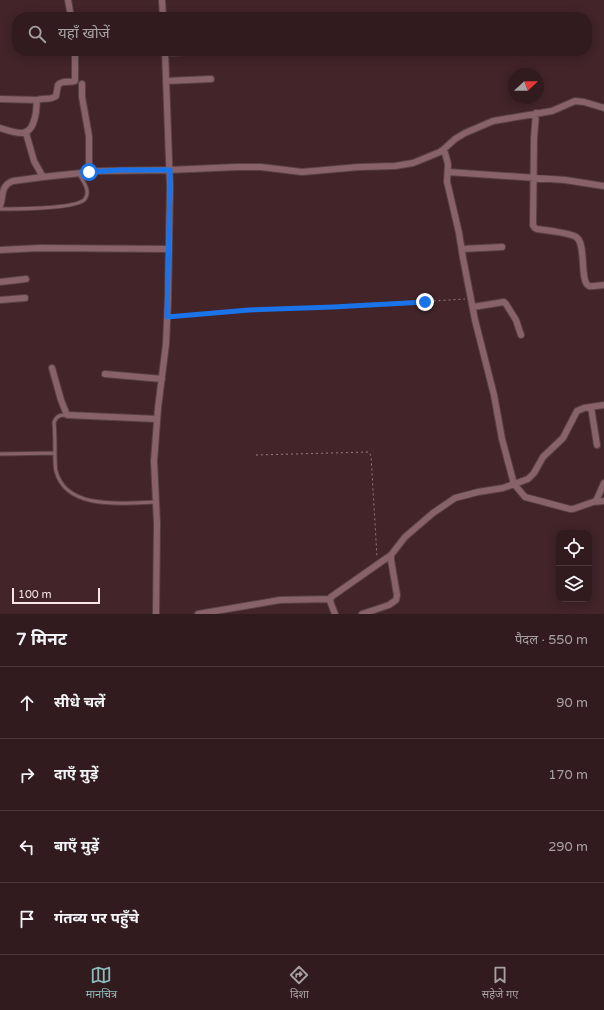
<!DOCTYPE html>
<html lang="hi">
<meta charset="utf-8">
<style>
:root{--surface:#321b1f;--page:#3d282c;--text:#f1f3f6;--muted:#a8a1a4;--line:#4d393d;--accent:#8bbbb9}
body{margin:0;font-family:"Varela Round","Noto Sans Devanagari",sans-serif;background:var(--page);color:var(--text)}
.controls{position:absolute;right:12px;bottom:12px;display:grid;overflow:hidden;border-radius:8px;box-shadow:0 2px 10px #0003}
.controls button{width:36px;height:36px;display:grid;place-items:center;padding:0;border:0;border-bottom:1px solid var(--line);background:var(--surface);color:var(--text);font:20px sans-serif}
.compass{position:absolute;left:508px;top:68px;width:36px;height:36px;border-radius:50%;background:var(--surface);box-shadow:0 2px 10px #0003;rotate:68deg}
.scale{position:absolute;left:12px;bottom:10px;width:88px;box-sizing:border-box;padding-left:4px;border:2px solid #f9e4e7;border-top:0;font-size:11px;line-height:14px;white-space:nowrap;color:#f9e4e7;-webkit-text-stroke:3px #422429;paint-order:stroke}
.stop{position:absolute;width:12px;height:12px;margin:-9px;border:3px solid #1a73e8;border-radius:50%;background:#fff}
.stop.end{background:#1a73e8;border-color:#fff;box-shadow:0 1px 4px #0008}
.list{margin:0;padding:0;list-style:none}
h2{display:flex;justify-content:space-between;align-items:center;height:52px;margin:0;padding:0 16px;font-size:17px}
h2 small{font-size:13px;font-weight:400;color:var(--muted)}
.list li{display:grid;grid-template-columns:26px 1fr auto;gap:12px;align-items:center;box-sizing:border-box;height:72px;padding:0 16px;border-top:1px solid var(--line)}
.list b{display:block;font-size:15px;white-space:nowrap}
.list em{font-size:13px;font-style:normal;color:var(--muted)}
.icon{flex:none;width:22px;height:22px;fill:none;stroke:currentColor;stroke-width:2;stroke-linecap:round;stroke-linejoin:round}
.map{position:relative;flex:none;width:604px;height:614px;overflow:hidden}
.search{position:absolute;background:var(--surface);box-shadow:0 2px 10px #0003;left:12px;right:12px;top:12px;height:44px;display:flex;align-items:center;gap:10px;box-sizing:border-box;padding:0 14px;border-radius:16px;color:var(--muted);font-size:15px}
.sheet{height:340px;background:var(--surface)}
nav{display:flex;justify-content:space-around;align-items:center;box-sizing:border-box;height:56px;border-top:1px solid var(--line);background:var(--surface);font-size:11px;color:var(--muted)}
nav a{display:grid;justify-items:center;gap:2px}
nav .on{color:var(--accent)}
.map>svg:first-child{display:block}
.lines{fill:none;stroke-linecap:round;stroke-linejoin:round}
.lane-casing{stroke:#594045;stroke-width:5}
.street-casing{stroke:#594045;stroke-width:8}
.path{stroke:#967c80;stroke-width:1;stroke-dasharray:2 3;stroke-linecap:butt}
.lane{stroke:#876369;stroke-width:3}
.street{stroke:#876369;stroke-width:6}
.route{stroke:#1a73e8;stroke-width:5}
</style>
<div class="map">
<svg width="604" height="614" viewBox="0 0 604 614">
<rect width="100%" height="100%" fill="#422429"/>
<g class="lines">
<defs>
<path id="lane" d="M0,209c14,0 77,0 85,-10 6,-8 -2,-18 -6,-25
M67,415c-6,0 -10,0 -13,7 1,11 1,22 1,34 0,5 0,10 1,15 10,40 69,32 100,31
M0,454l55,-1"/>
<path id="street" d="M68,0l3,17
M162,0l1,17
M165,53l45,-2
M166,81l45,-2
M82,84v13l7,39v36
M0,99l37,1
M536,113l-2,25 -1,87 2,3 2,1c8,1 34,4 39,8 11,6 3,45 13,49 4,1 11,-1 15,-1
M0,128c17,5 30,12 35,-11 2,-6 1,-11 2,-17 6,-3 13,1 19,-4l2,-11c4,-5 11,-2 17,-4v-30
M26,133l8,28 9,16
M444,149l4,15 -1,18 2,8 10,43 4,25 12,62 19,75 8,44 12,45 11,13 45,12h3l20,-7 11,-1
M448,172l117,8 39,6
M0,206c4,-11 0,-20 13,-25l30,-4 57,-6 69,-1 68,-3h24l41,5 57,-5 36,-1 18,-3 27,-11 4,-3 11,-10 10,-6 28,-12 59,-10 23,-10 9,1 20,6
M462,249l40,-2
M0,250l40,-2 129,1
M0,282l26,-3
M0,300l25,-2
M473,307l31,-5 2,2 10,16 5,15
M52,368l9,32 6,15 90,4
M105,374l57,5
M591,407l6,38
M596,501l8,-18
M156,614l1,-90 -3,-63 4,-53 8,-64 2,-44 2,-113 -5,-136
M198,614l82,-14 50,-1
M335,614l-5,-13 1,-4 60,-42
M362,614l27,-9 7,-5 1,-5 -6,-35v-5l14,-18 28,-24 22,-15 23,-6 25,-4 25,-9 6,-6 9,-16 20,-19 14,-27 7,-3 20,-3"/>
</defs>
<use href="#lane" class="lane-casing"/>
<use href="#street" class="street-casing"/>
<path class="path" d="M174,316l75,-6 84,-3 132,-8
M256,455l113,-3 2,4 6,101"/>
<use href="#lane" class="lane"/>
<use href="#street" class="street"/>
</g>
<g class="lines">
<path class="route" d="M89,172l31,-2h50v17l-3,130 82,-7 84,-3 92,-5"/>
</g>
</svg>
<div class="controls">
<button><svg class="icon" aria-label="locate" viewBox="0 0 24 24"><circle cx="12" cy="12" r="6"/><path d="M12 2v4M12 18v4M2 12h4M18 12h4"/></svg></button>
<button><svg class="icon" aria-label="layers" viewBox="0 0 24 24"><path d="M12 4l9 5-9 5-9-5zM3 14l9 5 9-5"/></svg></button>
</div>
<svg class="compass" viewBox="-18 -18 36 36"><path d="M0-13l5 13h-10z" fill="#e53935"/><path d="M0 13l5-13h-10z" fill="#a8a1a4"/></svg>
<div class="scale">100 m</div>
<div class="stop" style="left:89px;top:172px"></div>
<div class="stop end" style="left:425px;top:302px"></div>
<div class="search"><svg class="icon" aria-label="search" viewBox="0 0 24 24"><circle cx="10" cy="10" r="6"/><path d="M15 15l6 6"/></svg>यहाँ खोजें</div>
</div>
<section class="sheet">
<h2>7 मिनट<small>पैदल · 550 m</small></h2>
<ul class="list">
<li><svg class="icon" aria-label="ahead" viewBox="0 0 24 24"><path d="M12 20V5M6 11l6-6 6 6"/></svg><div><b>सीधे चलें</b></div><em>90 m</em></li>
<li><svg class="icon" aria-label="right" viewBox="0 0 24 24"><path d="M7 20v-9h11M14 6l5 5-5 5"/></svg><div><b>दाएँ मुड़ें</b></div><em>170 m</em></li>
<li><svg class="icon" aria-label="left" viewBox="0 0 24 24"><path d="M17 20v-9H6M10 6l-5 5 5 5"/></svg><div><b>बाएँ मुड़ें</b></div><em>290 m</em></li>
<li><svg class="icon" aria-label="arrive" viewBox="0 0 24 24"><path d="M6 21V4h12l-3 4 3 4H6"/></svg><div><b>गंतव्य पर पहुँचे</b></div></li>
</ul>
</section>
<nav>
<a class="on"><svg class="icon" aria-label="map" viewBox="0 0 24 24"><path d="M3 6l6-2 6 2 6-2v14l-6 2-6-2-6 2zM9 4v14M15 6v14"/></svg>मानचित्र</a>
<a><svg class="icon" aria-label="directions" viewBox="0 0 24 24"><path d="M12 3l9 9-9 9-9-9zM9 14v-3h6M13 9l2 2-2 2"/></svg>दिशा</a>
<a><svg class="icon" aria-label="saved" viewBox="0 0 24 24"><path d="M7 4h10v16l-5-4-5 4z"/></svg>सहेजे गए</a>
</nav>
